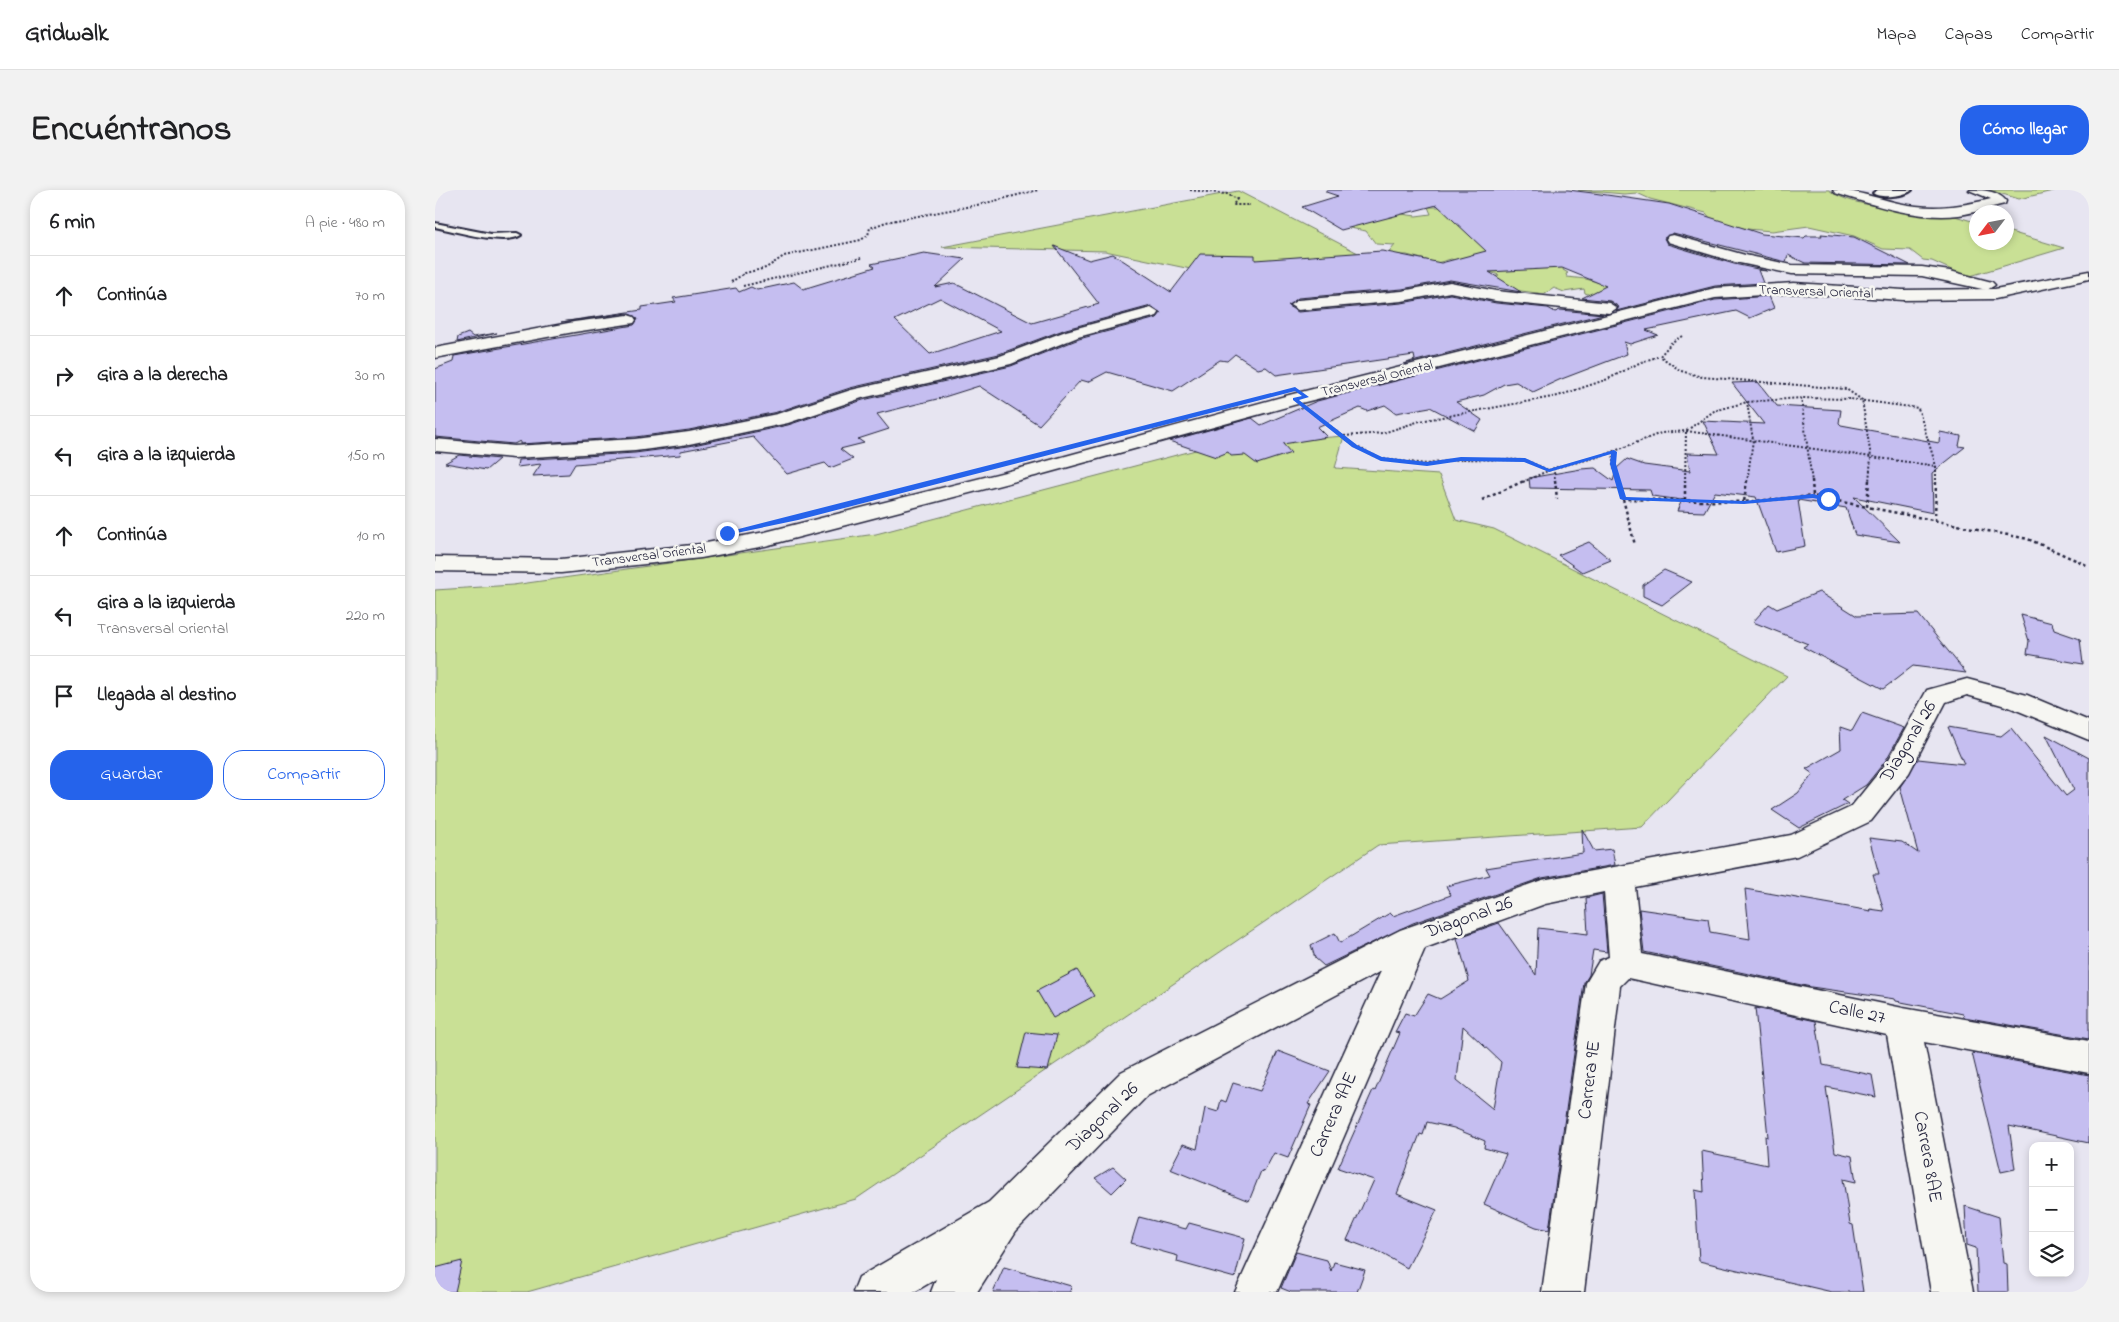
<!DOCTYPE html>
<html lang="es">
<meta charset="utf-8">
<style>
:root{--surface:#fff;--page:#f2f2f2;--text:#202124;--muted:#757577;--line:#e0e0e0;--accent:#2563eb}
body{margin:0;font-family:"Indie Flower",sans-serif;background:var(--page);color:var(--text)}
.controls{position:absolute;right:15px;bottom:15px;display:grid;overflow:hidden;border-radius:10px;box-shadow:0 2px 8px #0003}
.controls button{width:45px;height:45px;display:grid;place-items:center;padding:0;border:0;border-bottom:1px solid var(--line);background:var(--surface);color:var(--text);font:25px sans-serif}
.compass{position:absolute;left:1534px;top:15px;width:45px;height:45px;border-radius:50%;background:var(--surface);box-shadow:0 2px 8px #0003;rotate:238deg}
.stop{position:absolute;width:15px;height:15px;margin:-11px;border:4px solid #2563eb;border-radius:50%;background:#fff}
.stop.end{background:#2563eb;border-color:#fff;box-shadow:0 1px 5px #0008}
.list{margin:0;padding:0;list-style:none}
h2{display:flex;justify-content:space-between;align-items:center;height:65px;margin:0;padding:0 20px;font-size:21px}
h2 small{font-size:16px;font-weight:400;color:var(--muted)}
.list li{display:grid;grid-template-columns:32px 1fr auto;gap:15px;align-items:center;box-sizing:border-box;height:80px;padding:0 20px;border-top:1px solid var(--line)}
.list b{display:block;font-size:19px;white-space:nowrap}
.list p{margin:0;font-size:16px;white-space:nowrap;color:var(--muted)}
.list em{font-size:16px;font-style:normal;color:var(--muted)}
.actions{display:flex;gap:10px;padding:15px 20px}
.actions a{flex:1;padding:11px 0;border:1px solid var(--accent);border-radius:20px;text-align:center;font-size:18px;color:var(--accent)}
.actions .main{background:var(--accent);color:#fff}
.icon{flex:none;width:28px;height:28px;fill:none;stroke:currentColor;stroke-width:2;stroke-linecap:round;stroke-linejoin:round}
.map{position:relative;flex:none;width:1654px;height:1102px;overflow:hidden;border-radius:20px}
header{display:flex;align-items:center;gap:30px;box-sizing:border-box;height:70px;padding:0 25px;background:var(--surface);border-bottom:1px solid var(--line)}
header strong{font-size:24px}
nav{display:flex;gap:28px;margin-inline-start:auto;font-size:18px}
.intro{display:flex;align-items:center;justify-content:space-between;box-sizing:border-box;height:120px;padding:0 30px}
h1{margin:0;font-size:35px}
.button{padding:12px 22px;border-radius:20px;background:var(--accent);color:#fff;font-size:18px;font-weight:700}
main{display:flex;gap:30px;padding:0 30px}
aside{flex:1;background:var(--surface);border-radius:20px;box-shadow:0 2px 8px #0003}
.map>svg:first-child{display:block}
.green{fill:#c9e095;stroke:#768168}
.building{fill:#c5bef0;stroke:#22223b;fill-rule:evenodd}
.lines{fill:none;stroke-linecap:round;stroke-linejoin:round}
.service-casing{stroke:#22223b;stroke-width:4}
.pedestrian-casing{stroke:#22223b;stroke-width:4}
.minor-casing{stroke:#22223b;stroke-width:3}
.secondary-casing{stroke:#22223b;stroke-width:3}
.path-far1{stroke:#22223b;stroke-width:2;stroke-dasharray:2 2;stroke-linecap:butt}
.path{stroke:#22223b;stroke-width:2.5;stroke-dasharray:3 3;stroke-linecap:butt}
.service{fill:#f6f6f2;fill-rule:evenodd}
.pedestrian{fill:#f6f6f2;fill-rule:evenodd}
.minor{fill:#f6f6f2;fill-rule:evenodd}
.secondary{fill:#f6f6f2;fill-rule:evenodd}
.route{fill:#2563eb}
.labels{text-anchor:middle;dominant-baseline:central;stroke-width:5;stroke-linejoin:round;paint-order:stroke}
.far-street-label{font-size:14px;fill:#22223b;stroke:#f6f6f2}
.near-street-label{font-size:19px;fill:#22223b;stroke:#f6f6f2}
</style>
<header>
<strong>Gridwalk</strong>
<nav><a>Mapa</a><a>Capas</a><a>Compartir</a></nav>
</header>
<div class="intro"><h1>Encuéntranos</h1><a class="button">Cómo llegar</a></div>
<main>
<aside>
<h2>6 min<small>A pie · 480 m</small></h2>
<ul class="list">
<li><svg class="icon" aria-label="ahead" viewBox="0 0 24 24"><path d="M12 20V5M6 11l6-6 6 6"/></svg><div><b>Continúa</b></div><em>70 m</em></li>
<li><svg class="icon" aria-label="right" viewBox="0 0 24 24"><path d="M7 20v-9h11M14 6l5 5-5 5"/></svg><div><b>Gira a la derecha</b></div><em>30 m</em></li>
<li><svg class="icon" aria-label="left" viewBox="0 0 24 24"><path d="M17 20v-9H6M10 6l-5 5 5 5"/></svg><div><b>Gira a la izquierda</b></div><em>150 m</em></li>
<li><svg class="icon" aria-label="ahead" viewBox="0 0 24 24"><path d="M12 20V5M6 11l6-6 6 6"/></svg><div><b>Continúa</b></div><em>10 m</em></li>
<li><svg class="icon" aria-label="left" viewBox="0 0 24 24"><path d="M17 20v-9H6M10 6l-5 5 5 5"/></svg><div><b>Gira a la izquierda</b><p>Transversal Oriental</p></div><em>220 m</em></li>
<li><svg class="icon" aria-label="arrive" viewBox="0 0 24 24"><path d="M6 21V4h12l-3 4 3 4H6"/></svg><div><b>Llegada al destino</b></div></li>
</ul>
<div class="actions"><a class="main">Guardar</a><a>Compartir</a></div>
</aside>
<div class="map">
<svg width="1654" height="1102" viewBox="0 0 1654 1102">
<rect width="100%" height="100%" fill="#e7e5f1"/>
<filter id="ink" filterUnits="userSpaceOnUse"><feTurbulence type="fractalNoise" baseFrequency=".02" numOctaves="2"/><feDisplacementMap in="SourceGraphic" scale="10" xChannelSelector="R" yChannelSelector="G"/><feConvolveMatrix kernelMatrix="1 2 1 2 8 2 1 2 1" color-interpolation-filters="sRGB"/></filter>
<g filter="url(#ink)">
<path class="green" d="M1143,0h251c23,19 87,19 117,24 11,2 21,6 30,8l1,20h30v-11l57,17 -97,29 -35,-16 -9,-1 -13,-10 -27,-1 -29,-13 -45,-10 -37,5 -25,-2 -26,-6 -10,-4 -5,-6 -56,-14 -13,-6 -13,1z
M1554,0h68l-38,9z
M803,1l153,79 -148,10 -138,-29 -163,-4z
M993,17h14l122,61 -1,2 5,3 -2,1 1,3 19,2 30,8 45,5 -1,13 -29,4 -46,-16 -1,-4 -20,3 -10,-4 -9,6 -40,-5 -15,-10 9,-4 -48,-16 -14,4 -30,-8h-20l8,-10 -19,-1 -10,-13 -27,-5 55,-13 22,3 15,-2z
M909,246l-9,32 104,7 17,45 38,9 293,147 -145,151 -264,18 -522,354 -329,93h-92v-702l78,-5 363,-51 331,-87z"/>
<path class="building" d="M891,0h242l25,3 76,11 93,30 42,4 2,-2h16l-1,-2 33,3 56,28 -105,-2 -17,-8 -2,7 -113,-29 -9,5 3,6 67,20 33,7 -9,-1 5,13 -48,3 -99,25 3,-4 -9,-6 -28,-3 24,-12 -44,-18 -73,4 32,20 -71,-12 -48,9 -104,9 -10,8 10,6 104,-9 48,-9 46,9 52,5 7,4 5,-2 43,4 -199,50 11,-4 -1,-5 -138,20 -10,-8 -8,2 -23,-15 -8,7 -7,-1 -47,31 -66,-19 -19,10 -7,-2 -42,45 -60,-39 -38,12 -64,16 12,15 -31,10 6,4 -24,6 13,10 -23,9 -5,-5 -38,11 -34,-37 -72,14 -1,4 -105,9 -6,10 -36,2 8,-12 -24,3 1,-7 117,-7 54,-7 99,-21 75,-25 148,-34 68,-27 78,-21 4,-5 -10,-7 -85,23 -67,25 -149,34 -73,24 -88,18 -54,7 -115,7v-3l-6,3 -79,-7v-68l18,-7 1,-6 180,-31 4,-6 -10,-6 -67,9 81,-12v-3l34,-5 -3,-4 63,-10 3,4 12,-5 6,3 37,-8 9,7 72,-22 -4,-3 53,-11 41,6 -30,28 19,-4 78,40 67,-19 -45,-58 35,14 24,-6 58,38 29,-38 55,1v5l127,-9 59,12 45,-12 -49,-46 -96,25 -39,-23 36,-11 -12,-4zM505,108l61,33 -71,23 -35,-34z
M1334,106l5,12 -24,10 -14,-7 -90,19 12,5 -28,9 -6,-2 3,12 -68,26 -26,12 -17,-10 -12,2 -20,11 -28,7 26,18 -7,11 -45,-24 -34,6 -11,-8 -18,6 -7,-3 -43,19 10,10 -44,7 8,9 -34,11 -12,-9 -14,1 -3,-4 -12,5 -47,-16 83,-23 9,7 56,-24 398,-101z
M33,143l5,4 24,-4 -40,9 1,-5z
M1323,192l19,24 64,4 -2,13 2,2 98,18 1,-11 21,4 -2,10 6,1 -33,26 1,40 -79,-16 46,45 -45,-7 -9,-27 -48,-8 7,46 -29,6 -20,-55 -41,-5 -11,20 -27,-1 5,-11 -30,-4 -2,-6 -120,-2 -1,-10 52,-9 14,-1 18,13 4,-13 10,-9 17,6 46,6 -3,-18 32,1 -16,-33 61,3 -32,-41z
M24,265l40,4 -13,11 -41,-7z
M1154,352l22,18 -29,12 -24,-17z
M1229,380l28,12 -30,23 -19,-9v-11z
M1384,402l38,24 61,-2 48,59 -53,-7 -30,23 -80,-42 5,-3 -55,-22 16,-18 8,5z
M1586,425l31,8 2,7 26,9 3,25 -56,-10 2,-13z
M1427,523l42,15 -18,32 -20,25 -24,15 6,4 -49,24 -27,-18 26,-17 15,-19 -7,-5 35,-20 -1,-22 12,4z
M1513,537l53,9 10,-8 55,68 8,-6 -28,-55 43,23v281l-125,-22 -1,-3 -5,-1 -62,-12 -1,-2 -84,-12 -167,-35 -5,-43 69,10 2,13 40,7 -5,-50 126,22 -1,-2 14,2 -11,-37h6l-10,-36 33,4 16,11 -18,-66 18,-28 46,5z
M1147,639l12,22 18,-2 3,16 -73,13 -129,45 -89,43 -9,-8 -4,-13 24,-12 5,10 50,-30 3,3 58,-21 -5,-9 44,-11 -4,-7 97,-15z
M1167,704l5,58 -14,-2 -4,25 -5,8 -35,247 -13,-3 -52,-23 22,-50 -22,-6 1,-7 -31,-13 -27,-6 -4,13 -3,-1 -23,60 40,16 -30,58 -33,-19 -1,1 -26,-10 27,-60 -36,-12 35,-78 2,1 25,-58 -5,-1 10,-19 9,3 14,-22 12,5 29,-18 -12,-43 42,-15 37,52 2,-47 50,6 -2,-36zM1028,836l38,36 -8,47 -36,-29z
M642,780l17,26 -41,22 -16,-27z
M1320,818l61,13 7,44 49,10 4,22 -50,-10 9,65 17,4 4,26 -13,-3 7,45 3,1 10,67h-31l-133,-31 -4,-71 9,2 -2,-41 65,14 -2,-29 3,1z
M591,842l31,3 -9,35 -31,-2z
M843,861l52,20 -22,33 3,1 -23,53 -14,-5 -10,19 -3,-1 -12,30 -79,-32 13,-25 14,5 8,-41 13,4 3,-12 5,2 7,-19 27,8z
M1537,863l117,22v68l-80,-17 6,43 -14,3z
M678,977l13,12 -14,14 -17,-15z
M1530,1016l34,11 4,46 4,1 1,28h-30l-2,-44 -9,-3z
M704,1027l47,12 3,-6 56,15 -10,40 -58,-16 1,-6 -47,-13z
M861,1062l31,8 4,11 3,-9 31,8 -8,22h-66l-10,-4z
M27,1071l-7,31h-20v-24z
M569,1077l67,19 -1,6h-77z"/>
<g class="lines">
<defs>
<path id="service" d="M0,33l56,11 26,-1 4,2c-16,11 -67,-4 -86,-8z"/>
<path id="pedestrian" d="M1477,0c-6,6 -33,9 -39,3l5,-3z"/>
<path id="minor" d="M1398,0c23,0 42,8 65,13 32,7 60,4 93,-4l-22,-9c14,0 28,0 37,11l-1,3c-15,3 -30,9 -46,11 -42,5 -85,-10 -124,-22z
M1238,45l72,20 47,10 130,2 28,4 42,11 3,3 -8,5 -65,-14 -130,-2 -57,-12 -67,-20 -2,-3 2,-3z
M1015,92l46,9 113,12 8,5 -8,5 -113,-12 -46,-9 -48,9 -104,9 -8,-5 8,-5 104,-9z
M716,118l8,5 -2,3 -79,21 -67,27 -149,34 -74,25 -99,21 -54,7 -121,7 -79,-7v-12l79,7 121,-7 54,-7 88,-18 74,-24 149,-34 66,-25z
M193,125l6,2 2,3 -2,3 -60,9 -139,26v-10l139,-26z
M1532,489l60,16 62,26v19l-80,-33 -42,-12 -21,7 -37,71 -38,48 -74,35 -162,31 7,67 261,54 186,33v32l-165,-31 49,250h-42l-44,-257 -259,-57 -8,8 -36,306h-42l44,-309 13,-22 10,-4 -5,-65 -59,12 -120,44 -148,344h-42l146,-321 -234,125 -131,135 -39,61h-46l5,-13 -22,13h-61l6,-15 130,-75 132,-130 279,-142 142,-50 249,-45 60,-28 37,-46 39,-71z"/>
<path id="secondary" d="M1654,81v8l-94,20 -92,1 -109,-7 -79,5 -414,105 -258,71 -278,72 -64,12 -140,15 -126,-2v-14l126,2 140,-15 64,-12 264,-66 260,-71 426,-107 79,-5 109,7 92,-1z"/>
</defs>
<use href="#service" class="service-casing"/>
<use href="#pedestrian" class="pedestrian-casing"/>
<use href="#minor" class="minor-casing"/>
<use href="#secondary" class="secondary-casing"/>
<path class="path-far1" d="M755,0l37,4 10,5 -4,6h17
M296,92l14,-9 21,-5 18,-12 77,-16 7,-5 2,-7 16,-6 96,-18 56,-14
M308,96l118,-28
M1247,146l-10,6 -12,14 21,15 21,6 144,12 16,11 9,57 -2,25
M1366,208l11,84
M879,224l41,32 26,13 46,5 34,-5 64,1 23,10
M909,246l39,-3 37,-12 138,-25 50,-17 33,-17 19,-6
M1179,262l-1,12 5,18
M1119,278l1,14
M1088,292l31,-14 48,-12 59,-23 25,-2 250,35
M1250,292l1,-51 28,-20 33,-9 54,-4 49,1 68,9 18,58v16
M1312,292l6,-42 -6,-38"/>
<path class="path" d="M1120,290l2,19
M1183,290l5,19 121,3
M1312,290l-3,22 69,-6
M1377,290l1,16 54,11
M1434,290l-2,27 161,32 61,27
M1188,309l12,46
M1047,310l44,-20
M1250,310v-20
M1500,331l1,-41"/>
<use href="#service" class="service"/>
<use href="#pedestrian" class="pedestrian"/>
<use href="#minor" class="minor"/>
<use href="#secondary" class="secondary"/>
</g>
</g>
<path class="route" d="M860,197l14,10 -10,3 58,45 25,12 45,5 34,-5 64,1 24,11 65,-19 3,2 -1,12 10,33 118,4 69,-7 18,5 -3,2 -15,-3 -69,6 -121,-4 -3,-1 -10,-35 1,-10 -62,18 -25,-10 -63,-1 -34,5 -46,-5 -29,-14 -59,-47v-2l9,-2 -7,-5 -497,129 -71,15 -4,-2z"/>
<g class="labels">
<g class="far-street-label">
<text transform="translate(1381 102) rotate(2)">Transversal Oriental</text>
<text transform="translate(942 189) rotate(-14)">Transversal Oriental</text>
<text transform="translate(214 366) rotate(-7)">Transversal Oriental</text>
</g>
<g class="near-street-label">
<text transform="translate(1474 552) rotate(-59)">Diagonal 26</text>
<text transform="translate(1034 728) rotate(-20)">Diagonal 26</text>
<text transform="translate(1422 823) rotate(12)">Calle 27</text>
<text transform="translate(1155 890) rotate(-83)">Carrera 9E</text>
<text transform="translate(899 925) rotate(-66)">Carrera 9AE</text>
<text transform="translate(668 928) rotate(-44)">Diagonal 26</text>
<text transform="translate(1492 967) rotate(80)">Carrera 8AE</text>
</g>
</g>
</svg>
<div class="controls">
<button>+</button>
<button>−</button>
<button><svg class="icon" aria-label="layers" viewBox="0 0 24 24"><path d="M12 4l9 5-9 5-9-5zM3 14l9 5 9-5"/></svg></button>
</div>
<svg class="compass" viewBox="-18 -18 36 36"><path d="M0-13l5 13h-10z" fill="#e53935"/><path d="M0 13l5-13h-10z" fill="#757577"/></svg>
<div class="stop" style="left:1393px;top:309px"></div>
<div class="stop end" style="left:292px;top:343px"></div>
</div>
</main>
